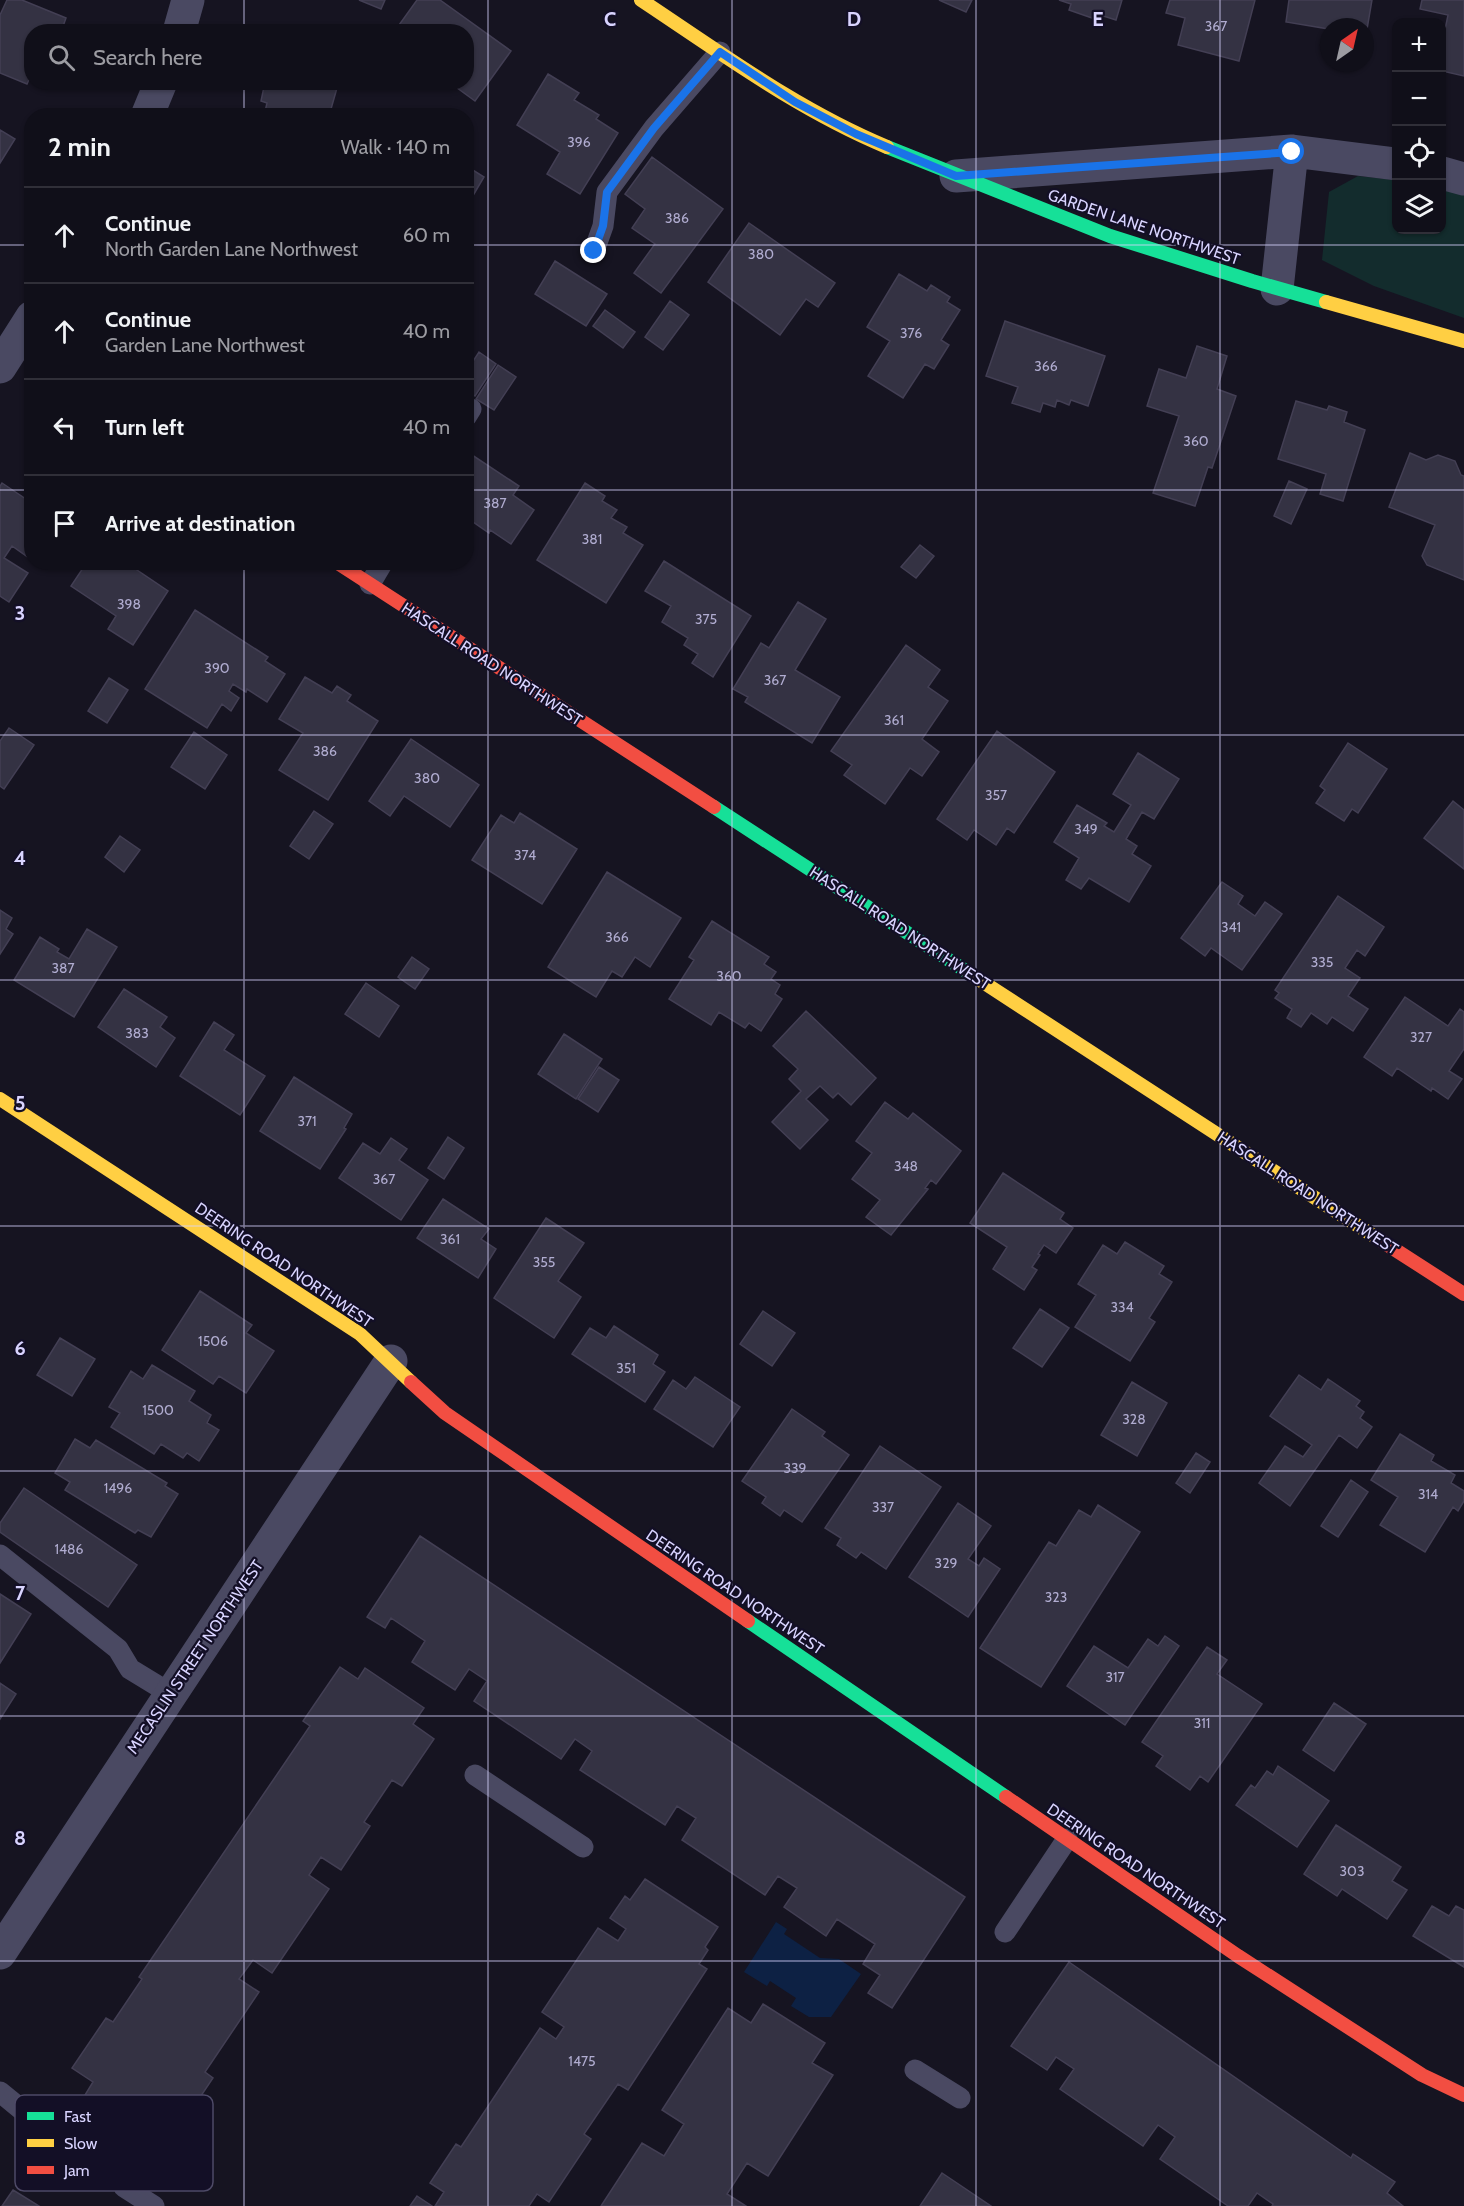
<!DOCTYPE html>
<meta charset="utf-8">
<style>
:root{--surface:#100f19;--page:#191822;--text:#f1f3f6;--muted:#9c9ca2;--line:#302f38}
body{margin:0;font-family:Cabin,sans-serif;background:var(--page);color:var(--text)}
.controls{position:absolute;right:18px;top:18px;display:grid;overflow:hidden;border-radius:12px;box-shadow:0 2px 4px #0004}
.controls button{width:54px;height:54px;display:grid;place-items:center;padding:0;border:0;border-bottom:2px solid var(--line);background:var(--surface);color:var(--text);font:30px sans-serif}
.compass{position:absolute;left:1320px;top:18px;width:54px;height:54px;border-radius:50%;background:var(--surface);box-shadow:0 2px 4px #0004;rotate:34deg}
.stop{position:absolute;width:18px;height:18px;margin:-14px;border:4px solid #1a73e8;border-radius:50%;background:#fff}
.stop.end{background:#1a73e8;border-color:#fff;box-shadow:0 2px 6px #0008}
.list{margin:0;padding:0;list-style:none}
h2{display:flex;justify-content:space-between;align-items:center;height:78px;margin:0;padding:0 24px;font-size:26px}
h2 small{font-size:20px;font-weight:400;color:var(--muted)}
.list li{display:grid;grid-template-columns:39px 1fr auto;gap:18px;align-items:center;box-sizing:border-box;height:96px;padding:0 24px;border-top:2px solid var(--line)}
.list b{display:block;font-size:22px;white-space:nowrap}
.list p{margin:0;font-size:20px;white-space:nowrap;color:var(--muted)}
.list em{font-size:20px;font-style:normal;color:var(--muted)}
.icon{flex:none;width:33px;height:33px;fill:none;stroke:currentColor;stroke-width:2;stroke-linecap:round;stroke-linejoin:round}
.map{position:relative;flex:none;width:1464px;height:2206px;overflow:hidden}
.search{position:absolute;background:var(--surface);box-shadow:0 2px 4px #0004;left:24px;top:24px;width:450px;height:66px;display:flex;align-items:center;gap:15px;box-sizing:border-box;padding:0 21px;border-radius:24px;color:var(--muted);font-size:22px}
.panel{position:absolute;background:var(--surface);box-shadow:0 2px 4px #0004;left:24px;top:108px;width:450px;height:462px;border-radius:24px}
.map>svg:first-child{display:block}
.green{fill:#132c2d}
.water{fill:#0d2144}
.building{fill:#343243;stroke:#433f54;stroke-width:1.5}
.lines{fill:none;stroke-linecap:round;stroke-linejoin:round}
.lane{stroke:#4a4962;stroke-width:21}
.street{stroke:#4a4962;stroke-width:33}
.fast{stroke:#16e098;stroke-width:14}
.slow{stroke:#ffcf43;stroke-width:14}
.jam{stroke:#f24e42;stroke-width:14}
.route{stroke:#1a73e8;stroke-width:8}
.grid{fill:none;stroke:#d9d4ff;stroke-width:1.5;stroke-opacity:0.55}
.labels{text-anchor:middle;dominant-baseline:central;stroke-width:4.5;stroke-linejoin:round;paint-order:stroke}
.number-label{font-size:14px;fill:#b0acd0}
.street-label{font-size:16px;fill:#d9d4ff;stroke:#130f26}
.key{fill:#130f26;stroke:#4e4a67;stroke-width:1.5}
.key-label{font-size:16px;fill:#d9d4ff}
.grid-label{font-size:20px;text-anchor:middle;font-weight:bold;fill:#d9d4ff;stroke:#130f26;stroke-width:4.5;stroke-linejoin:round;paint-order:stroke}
</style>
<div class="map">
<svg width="1464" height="2206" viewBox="0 0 1464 2206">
<rect width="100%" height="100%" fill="#161421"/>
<path class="green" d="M1358,176l38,4v50h46v-44l22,7v125l-90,-32 -52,-26 7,-68z"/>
<path class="water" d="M776,1922l11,7 -3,5 36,24 19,1 22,15 -30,43h-22l-18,-11 5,-8 -26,-17 -3,5 -23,-14z"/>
<path class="building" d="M7,0h15l44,18 -5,14h-29v41l-5,11 -27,-11v-58z
M359,0h26l-4,9z
M417,0h23l71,51 -36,50 -26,-19h17v-50h-72z
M939,0h33l-6,12z
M1059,0h63l-6,20 -22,-7 -2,5 -23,-8 2,-6z
M1170,0h85l-16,61 -61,-16 7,-27 -19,-5z
M1289,0h83l-6,35 -1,-8h-36v2l-43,-7z
M1422,0h42v76l-22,-5v-26l6,-30 -28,-6z
M548,74l31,19 -5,7 25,15 -3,4 22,14 -38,61 -33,-20 13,-22 -43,-27z
M265,82h53l19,6 -8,28h-26l-12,-4 -1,4h-26l3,-13 -6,-2z
M0,130l15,9 -15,24z
M652,157l71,52 -62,84 -27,-20 21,-29 -23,-16 13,-19 -20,-15z
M468,167l16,10 -13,22 -5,-2z
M749,223l86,60 -17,24 -12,-8 -26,36 -72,-53z
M555,261l52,33 -21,32 -51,-32z
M899,274l28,17 4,-6 19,12 -3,5 13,8 -19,30 8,5 -15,24 -9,-5 -22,34 -35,-22 22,-35 -23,-14z
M670,301l19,14 -26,35 -18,-13z
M605,310l30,22 -12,16 -30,-22z
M1005,321l100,35 -17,50 -17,-6 -2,5 -12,-5 -2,7 -12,-4 -3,9 -28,-9 6,-16 -32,-11z
M1197,346l30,10 -10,33 19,7 -24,72 -4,-1 -13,39 -42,-13 26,-77 -32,-10 12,-37 27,9z
M479,352l17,12 -21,32 -9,-5v-19z
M498,365l18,12 -22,33 -18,-11z
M1296,401l31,9 2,-4 18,6 -3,10 21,8 -22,71 -23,-7 6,-20 -48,-15z
M466,451l53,35 -6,9 21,15 -23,34 -21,-14 -1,3 -23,-16z
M1410,453l16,7 12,-5 17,6 6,14 3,1v104l-37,-15 -5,-9 13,-31 -46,-18z
M1289,481l18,8 -16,35 -17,-8z
M2,483l24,16 6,-8v69l-20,-14 -8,12 24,15 -19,29 -9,-6v-110z
M585,483l20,13 -3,5 15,9 -6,8 16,9 -4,6 20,12 -37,58 -69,-43z
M920,545l14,11 -18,22 -15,-11z
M664,561l87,55 -38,61 -21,-14 6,-9 -14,-9 4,-7 -26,-16 9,-16 -26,-15z
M87,562h38l43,29 -35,54 -25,-16 8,-13 -45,-30z
M798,602l28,17 -31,51 45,27 -28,46 -67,-41 3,-5 -15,-8 28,-46 8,5z
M195,610l73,47 -3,4 20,13 -18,28 -20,-13 -1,3 -13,-8 -4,7 10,7 -8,13 -9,-7 -15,24 -62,-39z
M906,645l34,25 -12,17 20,14 -26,38 17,13 -17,24 -12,-8 -25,36 -41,-29 8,-10 -21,-14z
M305,677l27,16 5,-7 14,9 -4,6 31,20 -50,79 -49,-30 24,-37 -24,-14z
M109,678l19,12 -21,33 -19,-12z
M9,728l25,17 -30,44 -4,-3v-45z
M997,731l58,41 -41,61 -7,-5 -11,17 -22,-15 -7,10 -30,-21z
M194,732l33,23 -22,34 -34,-22z
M411,739l68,46 -29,42 -46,-31 -14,20 -21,-15z
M1348,743l39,26 -29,44 -6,-4 -8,12 -28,-18 9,-13 -5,-4z
M1138,753l41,26 -25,40 -12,-7 -16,27 11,7 -5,8 19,12 -22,36 -40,-24 -8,11 -15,-9 13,-22 -25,-16 23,-37 30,18 -3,3 10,6 17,-27 -18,-11z
M1453,801l11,9v59l-40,-31z
M314,811l19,13 -24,35 -19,-13z
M520,813l57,36 -35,55 -70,-44 29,-45 13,8z
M120,836l20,14 -16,22 -19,-15z
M607,872l74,46 -31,49 -15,-10 -13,20 -10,-6 -16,26 -48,-30z
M1222,882l21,14 -5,8 17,12 10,-14 17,12 -40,56 -31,-22 -6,8 -24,-18z
M1338,896l46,31 -19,29 -8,-6 -12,18 15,10 -12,18 20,13 -15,22 -21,-14 -5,7 -16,-11 -10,14 -14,-9 5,-9 -17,-11 4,-5 -4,-3z
M0,910l12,8 -6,11 7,5 -13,20z
M712,921l57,36 -5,7 12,8 -5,7 9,6 -5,9 7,5 -21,32 -12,-8 -4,5 -26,-16 -8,13 -42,-26 25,-39 -5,-3z
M87,929l30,18 -43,70 -60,-37 26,-43 19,12 -2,3 12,7z
M412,957l17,12 -14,20 -17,-12z
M366,983l33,23 -20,31 -34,-23z
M124,989l43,28 -7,10 15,11 -19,29 -58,-40z
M1405,997l43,29 12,-17 4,3v37l-15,22 13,8 -14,20 -16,-11 -1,3 -34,-23 -5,8 -28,-19z
M806,1011l70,67 -25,27 -13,-12 -5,5 -13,-12 -14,13 22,21 -28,29 -28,-27 29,-31 -12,-12 9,-10 -25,-23z
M214,1022l20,13 -10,15 41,26 -25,39 -60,-39z
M564,1034l38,25 -26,40 -38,-25z
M599,1067l20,13 -21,32 -20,-13z
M294,1077l58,37 -8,14 2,1 -26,40 -60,-38z
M885,1102l23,17 5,-6 48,38 -25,33 -5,-4 -6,8 3,1 -37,46 -25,-18 14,-17 -28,-21 20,-26 -16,-12z
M448,1137l16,11 -20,31 -16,-11z
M391,1138l16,11 -8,11 29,20 -27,40 -62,-42 24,-35 17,11z
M1003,1173l61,40 -4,6 13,9 -17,25 -12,-8 -6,9 2,1 -8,12 5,3 -13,20 -31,-21 14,-22 -37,-24z
M443,1199l46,30 -8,10 15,10 -18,29 -61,-40z
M546,1218l38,25 -26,38 23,16 -27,41 -60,-40z
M1125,1242l39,24 -5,8 13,8 -23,36 6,4 -25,39 -55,-34 21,-32 -18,-11 25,-39 14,9z
M200,1291l52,34 -6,8 28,18 -28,42 -27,-17 -6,8 -51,-34z
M1040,1309l29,19 -27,39 -29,-19z
M763,1311l32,22 -23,33 -32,-22z
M614,1326l44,29 -5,9 12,8 -20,30 -73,-48 18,-26 16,10z
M60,1338l35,21 -23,37 -35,-21z
M152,1365l43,26 -6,10 22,14 -4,8 12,7 -20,31 -12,-8 -4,5 -22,-14 -7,10 -43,-27 9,-14 -11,-6 22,-36 12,8z
M1299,1375l22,15 7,-11 32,22 -4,5 8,6 -4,6 12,9 -15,21 -18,-13 -49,71 -31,-23 26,-37 18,11 9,-12 -42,-29z
M695,1377l45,30 -27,40 -59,-38 19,-29 13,9z
M1132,1382l35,21 -30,53 -36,-21z
M792,1409l33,23 -3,4 27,19 -47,67 -18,-12 -4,6 -18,-13 4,-6 -24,-16z
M1400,1434l34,21 -3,6 24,14 -4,8 13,8v10l-6,10 -5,-4 -28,45 -45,-27 18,-28 -27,-17z
M75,1439l15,9 6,-8 71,43 -2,3 13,8 -27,43 -13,-7 -3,3 -70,-43 5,-8 -15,-9z
M880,1446l61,41 -55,82 -25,-17 -5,6 -19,-13 4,-7 -16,-10z
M1196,1453l14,9 -20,31 -14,-10z
M1351,1480l17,12 -30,45 -17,-11z
M24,1488l113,77 -29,42 -108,-75v-9z
M958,1503l33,23 -23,33 11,7 5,-8 16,11 -32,48 -59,-40z
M1098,1505l42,27 -99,155 -61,-39 69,-106 7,4 23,-36 12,7z
M420,1536l545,361 -73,111 -24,-15 12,-18 -17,-11 12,-20 -38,-25 -11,17 -42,-29 13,-19 -19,-12 -13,19 -83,-55 14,-22 -19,-12 -12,19 -85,-55 12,-19 -17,-12 -14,20 -87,-58 13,-20 -18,-12 -14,21 -43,-28 13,-21 -34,-23 -6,10 -18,-11z
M0,1594l31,20 -31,49z
M1165,1636l14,10 -54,79 -58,-39 27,-40 34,22 20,-29 10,7z
M1207,1647l20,13 -10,14 45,30 -54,78 -8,-6 -10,14 -34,-24 7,-10 -21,-14z
M340,1667l18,12 7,-11 59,40 -11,16 21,15 -32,47 -10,-6 -28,42 6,4 -29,44 -20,-13 -12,18 20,14 -57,84 -19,-13 -14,19 20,13 -54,80 8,6 -37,55 -22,-15 -11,16 -58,-39 8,-13 -21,-14 34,-50 7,4 29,-43 -3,-2 171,-251 -7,-5z
M0,1683l16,11 -16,25z
M1334,1703l32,21 -32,47 -31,-21z
M1278,1766l51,35 -32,46 -61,-42 15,-20 4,3 12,-17 6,4z
M1336,1825l65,42 -9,14 15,9 -20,29 -45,-30 -5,7 -33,-22z
M645,1879l73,48 -13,20 3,3 -9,14 8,5 -79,121 -10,-6 -34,50 7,5 -42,63 -12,-8 -8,12h-94l9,-14 -14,-9 26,-39 5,3 79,-119 16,11 8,-12 -22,-15 56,-84 20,13 8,-12 -16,-11 15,-22 5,4z
M1432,1906l17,10 7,-10 8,4v57l-51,-31z
M1069,1962l282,196 2,-4 42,28 -8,11 16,13h-131l1,-2 -16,-11 -9,13h-20l-68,-47 15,-22 -17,-12 -15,21 -83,-57 14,-20 -18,-12 -9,13 -36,-24z
M763,2004l62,39 -13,20 21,12 -65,101 -21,-13 -20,31 19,12h-145l41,-63 22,13 20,-32 -22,-14 66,-102 23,15z
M942,2173l49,33h-71z
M13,2190l26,16h-37z
M417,2196l15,10h-22z"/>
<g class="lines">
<path class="lane" d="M594,251l9,-25 4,-34 47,-64 66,-76
M466,417l5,-8
M370,584l13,-22
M0,1555l118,94 12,20 41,25
M475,1775l108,72
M1005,1932l62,-93
M915,2070l45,28
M0,2092l27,22
M124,2187l30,19"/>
<path class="street" d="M179,32l9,-32
M147,116l14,-34
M1442,173l22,6
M956,176l336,-25 104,13
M1277,289l15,-138
M0,367l32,-50
M0,1953l391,-592"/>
<path class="fast" d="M887,147l223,89 142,45 74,21
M714,807l255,166
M748,1621l258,176"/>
<path class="slow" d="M641,0c80,53 157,110 246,147
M1326,302l138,39
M969,973l411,267
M0,1099l360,235 51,48"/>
<path class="jam" d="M336,562l378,245
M1380,1240l84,54
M411,1382l34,31 303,208
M1006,1797l232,159 184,119 42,20"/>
</g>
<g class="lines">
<path class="route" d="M594,251l9,-25 4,-34 47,-64 66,-76 75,50 61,32 100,42 336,-24"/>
</g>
<path class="grid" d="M244,0v32M488,0v2206M732,0v2206M976,0v2206M1220,0v2206M244,82v34M0,245h32M466,245h998M0,490h32M466,490h998M244,562v1644M0,735h1464M0,980h1464M0,1226h1464M0,1471h1464M0,1716h1464M0,1961h1464"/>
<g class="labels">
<g class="number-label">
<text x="1216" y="26">367</text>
<text x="579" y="142">396</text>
<text x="677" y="218">386</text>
<text x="761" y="254">380</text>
<text x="911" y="333">376</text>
<text x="1046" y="366">366</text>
<text x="1196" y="441">360</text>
<text x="495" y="503">387</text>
<text x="592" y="539">381</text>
<text x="129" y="604">398</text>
<text x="706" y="619">375</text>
<text x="217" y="668">390</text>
<text x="775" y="680">367</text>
<text x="894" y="720">361</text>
<text x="325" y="751">386</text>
<text x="427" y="778">380</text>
<text x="996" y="795">357</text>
<text x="1086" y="829">349</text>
<text x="525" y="855">374</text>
<text x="1231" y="927">341</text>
<text x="617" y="937">366</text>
<text x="1322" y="962">335</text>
<text x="63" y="968">387</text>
<text x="729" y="976">360</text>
<text x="137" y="1033">383</text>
<text x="1421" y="1037">327</text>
<text x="307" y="1121">371</text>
<text x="906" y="1166">348</text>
<text x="384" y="1179">367</text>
<text x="450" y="1239">361</text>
<text x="544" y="1262">355</text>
<text x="1122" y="1307">334</text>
<text x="213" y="1341">1506</text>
<text x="626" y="1368">351</text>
<text x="158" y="1410">1500</text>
<text x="1134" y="1419">328</text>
<text x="795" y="1468">339</text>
<text x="118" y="1488">1496</text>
<text x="1428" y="1494">314</text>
<text x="883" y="1507">337</text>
<text x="69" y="1549">1486</text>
<text x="946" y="1563">329</text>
<text x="1056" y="1597">323</text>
<text x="1115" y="1677">317</text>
<text x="1202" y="1723">311</text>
<text x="1352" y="1871">303</text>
<text x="582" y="2061">1475</text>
</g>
<g class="street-label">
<text transform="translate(1144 227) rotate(19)">GARDEN LANE NORTHWEST</text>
<text transform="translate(492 664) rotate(33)">HASCALL ROAD NORTHWEST</text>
<text transform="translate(900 928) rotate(33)">HASCALL ROAD NORTHWEST</text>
<text transform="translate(1308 1193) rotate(33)">HASCALL ROAD NORTHWEST</text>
<text transform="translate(284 1265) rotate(34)">DEERING ROAD NORTHWEST</text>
<text transform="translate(735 1592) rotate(34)">DEERING ROAD NORTHWEST</text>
<text transform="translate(195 1657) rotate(-56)">MECASLIN STREET NORTHWEST</text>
<text transform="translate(1136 1866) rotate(34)">DEERING ROAD NORTHWEST</text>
</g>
</g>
<rect x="15" y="2095" width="198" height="96" rx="9" class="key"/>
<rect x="27" y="2112" width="27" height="8" fill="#16e098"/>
<rect x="27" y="2139" width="27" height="8" fill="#ffcf43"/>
<rect x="27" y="2166" width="27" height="8" fill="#f24e42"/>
<g class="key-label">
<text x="64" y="2122">Fast</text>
<text x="64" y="2149">Slow</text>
<text x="64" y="2176">Jam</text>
</g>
<g class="grid-label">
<text x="610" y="26">C</text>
<text x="854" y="26">D</text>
<text x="1098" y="26">E</text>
<text x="20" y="620">3</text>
<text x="20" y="865">4</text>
<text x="20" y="1110">5</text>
<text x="20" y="1355">6</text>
<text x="20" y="1600">7</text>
<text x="20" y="1845">8</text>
</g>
</svg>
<div class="controls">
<button>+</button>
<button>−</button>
<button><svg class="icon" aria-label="locate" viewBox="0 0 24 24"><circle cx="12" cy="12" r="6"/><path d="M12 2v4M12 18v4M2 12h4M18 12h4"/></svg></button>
<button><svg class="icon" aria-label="layers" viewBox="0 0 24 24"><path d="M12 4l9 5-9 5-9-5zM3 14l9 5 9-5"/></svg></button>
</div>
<svg class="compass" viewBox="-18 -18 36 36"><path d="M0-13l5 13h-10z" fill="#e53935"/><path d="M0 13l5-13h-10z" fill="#9c9ca2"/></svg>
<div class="stop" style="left:1292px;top:152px"></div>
<div class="stop end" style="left:594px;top:251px"></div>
<div class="search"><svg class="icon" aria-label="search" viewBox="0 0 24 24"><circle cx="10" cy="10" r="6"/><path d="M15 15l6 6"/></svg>Search here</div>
<section class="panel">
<h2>2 min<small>Walk · 140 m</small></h2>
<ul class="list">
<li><svg class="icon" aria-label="ahead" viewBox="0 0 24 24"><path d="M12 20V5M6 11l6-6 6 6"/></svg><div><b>Continue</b><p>North Garden Lane Northwest</p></div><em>60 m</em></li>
<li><svg class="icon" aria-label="ahead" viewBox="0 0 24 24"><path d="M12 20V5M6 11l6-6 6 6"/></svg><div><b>Continue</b><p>Garden Lane Northwest</p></div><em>40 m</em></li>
<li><svg class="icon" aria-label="left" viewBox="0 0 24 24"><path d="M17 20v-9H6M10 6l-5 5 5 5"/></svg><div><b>Turn left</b></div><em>40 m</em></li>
<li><svg class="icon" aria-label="arrive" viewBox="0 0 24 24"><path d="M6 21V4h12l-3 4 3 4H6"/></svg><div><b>Arrive at destination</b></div></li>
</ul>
</section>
</div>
